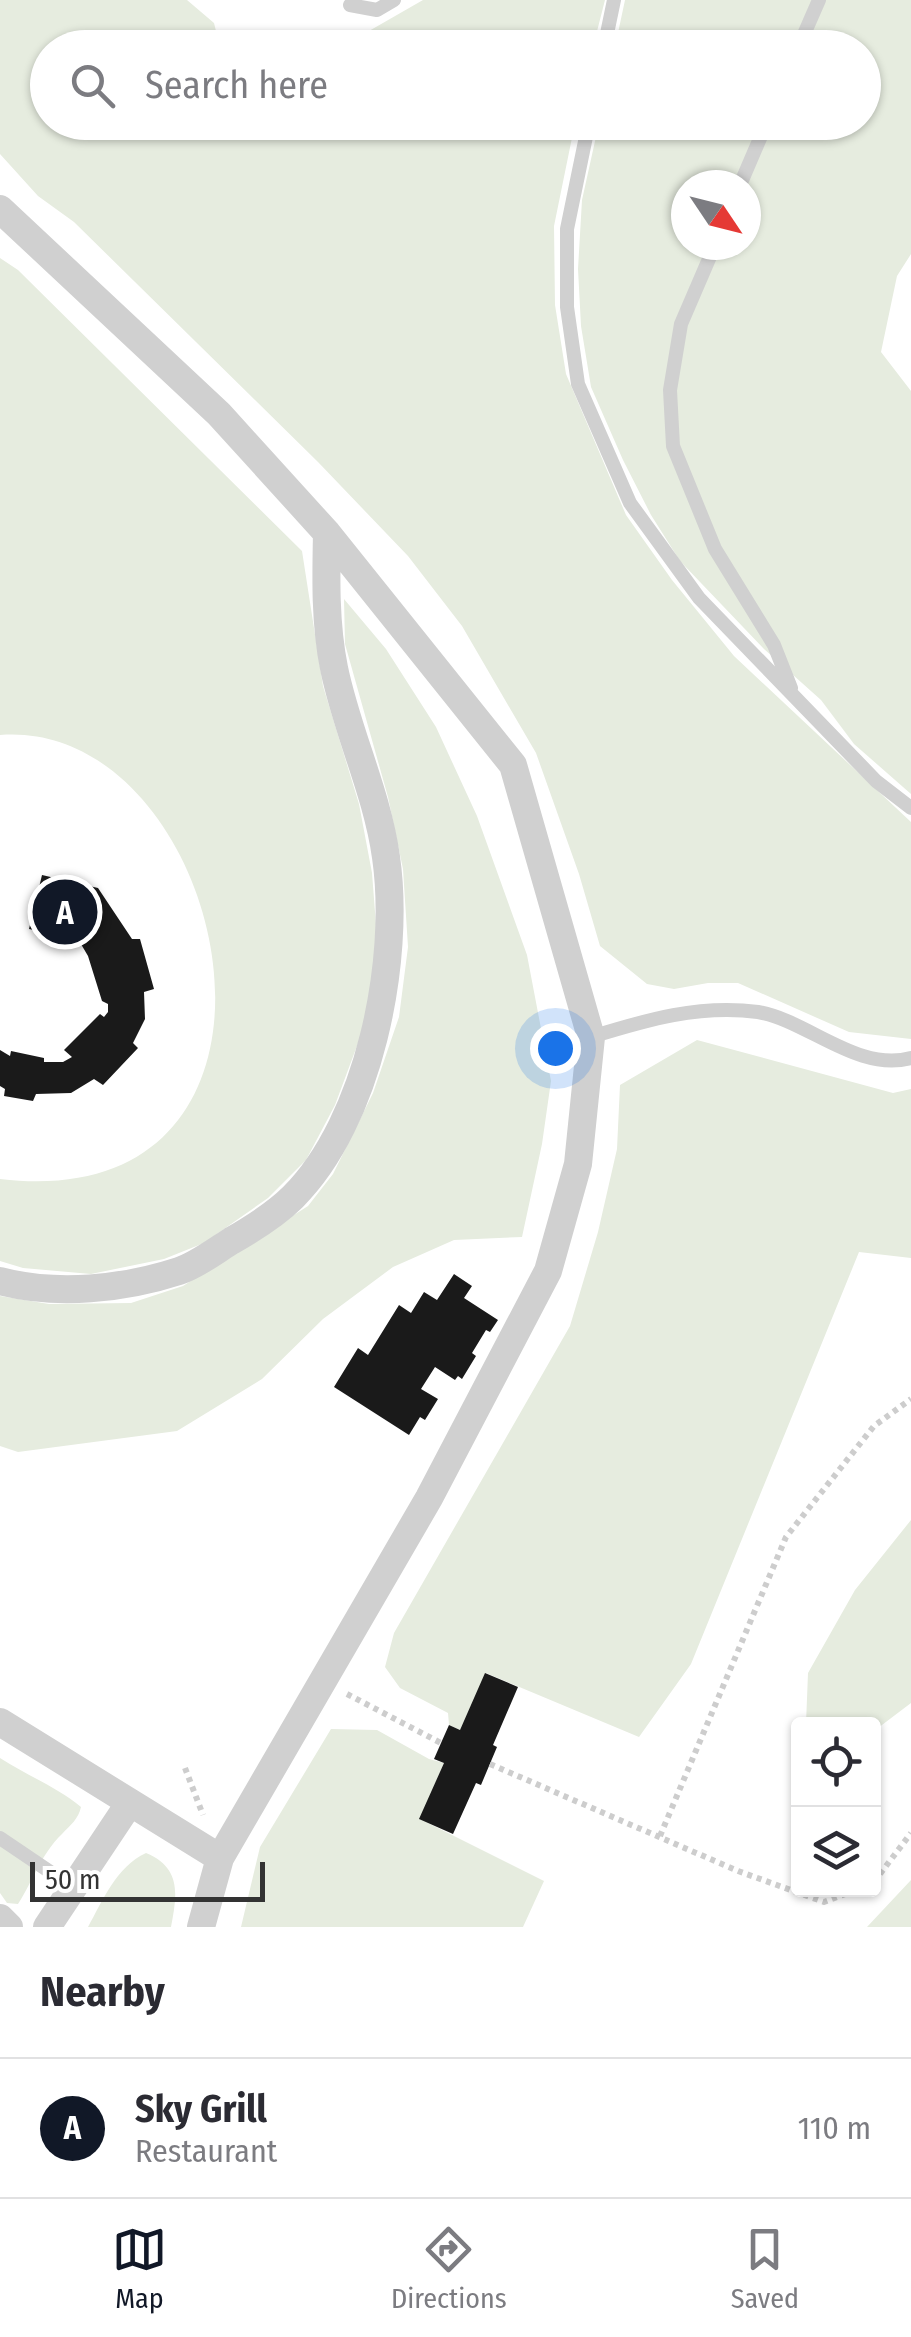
<!DOCTYPE html>
<style>
:root{--surface:#fff;--page:#f7f7f7;--text:#2b2b33;--muted:#7c7c81;--line:#e1e1e2;--accent:#111827}
body{margin:0;font-family:"Fira Sans Condensed",sans-serif;background:var(--page);color:var(--text)}
.controls{position:absolute;right:30px;bottom:30px;display:grid;overflow:hidden;border-radius:10px;box-shadow:0 2px 8px #0004}
.controls button{width:90px;height:90px;display:grid;place-items:center;padding:0;border:0;border-bottom:2px solid var(--line);background:var(--surface);color:var(--text);font:50px sans-serif}
.compass{position:absolute;left:671px;top:170px;width:90px;height:90px;border-radius:50%;background:var(--surface);box-shadow:0 2px 8px #0004;rotate:125deg}
.scale{position:absolute;left:30px;bottom:25px;width:235px;box-sizing:border-box;padding-left:10px;border:5px solid #333;border-top:0;font-size:28px;line-height:35px;white-space:nowrap;color:#333;-webkit-text-stroke:8px #fff;paint-order:stroke}
.you{position:absolute;left:555px;top:1048px;width:35px;height:35px;margin:-25px;border:8px solid #fff;border-radius:50%;background:#1a73e8;box-shadow:0 0 0 15px #1a73e833}
.badge{display:grid;place-items:center;width:65px;height:65px;border-radius:50%;background:var(--accent);color:#fff;font-size:32px;font-weight:700}
.pin{position:absolute;translate:-50% -50%;border:5px solid #fff;box-shadow:0 2px 10px #0006}
.list{margin:0;padding:0;list-style:none}
h2{display:flex;justify-content:space-between;align-items:center;height:130px;margin:0;padding:0 40px;font-size:42px}
h2 small{font-size:32px;font-weight:400;color:var(--muted)}
.list li{display:grid;grid-template-columns:65px 1fr auto;gap:30px;align-items:center;box-sizing:border-box;height:140px;padding:0 40px;border-top:2px solid var(--line)}
.list b{display:block;font-size:38px;white-space:nowrap}
.list p{margin:0;font-size:32px;white-space:nowrap;color:var(--muted)}
.list em{font-size:32px;font-style:normal;color:var(--muted)}
.icon{flex:none;width:55px;height:55px;fill:none;stroke:currentColor;stroke-width:2;stroke-linecap:round;stroke-linejoin:round}
.map{position:relative;flex:none;width:911px;height:1927px;overflow:hidden}
.search{position:absolute;background:var(--surface);box-shadow:0 2px 8px #0004;left:30px;right:30px;top:30px;height:110px;display:flex;align-items:center;gap:25px;box-sizing:border-box;padding:0 35px;border-radius:55px;color:var(--muted);font-size:38px}
.sheet{height:270px;background:var(--surface)}
nav{display:flex;justify-content:space-around;align-items:center;box-sizing:border-box;height:140px;border-top:2px solid var(--line);background:var(--surface);font-size:28px;color:var(--muted)}
nav a{display:grid;justify-items:center;gap:5px}
nav .on{color:var(--accent)}
.map>svg:first-child{display:block}
.green{fill:#e6ecdf;fill-rule:evenodd}
.building{fill:#1a1a1a}
.lines{fill:none;stroke-linecap:round;stroke-linejoin:round}
.path{stroke:#cdcdcd;stroke-width:6;stroke-dasharray:5 5;stroke-linecap:butt}
.lane{stroke:#d0d0d0;stroke-width:14}
.street{stroke:#d0d0d0;stroke-width:28}
</style>
<div class="map">
<svg width="911" height="1927" viewBox="0 0 911 1927">
<rect width="100%" height="100%" fill="#fff"/>
<path class="green" d="M0,0h187l27,23 6,24 -172,1v74l527,1 -21,103 1,79 11,69 60,141 46,65 62,76 177,166v217l-62,-7 -111,-49h-30l-34,6 -27,-5 -47,-38 -21,-72 -43,-121 -74,-127 -54,-70 -90,-94 -244,-240 -36,-26 -38,-42z
M423,0h182l-12,47h-314l83,-12z
M625,0h286v254l-14,22 -16,76 30,39v403l-57,-50 -33,-44 -57,-51 -84,-88 -29,-46 -28,-55 -32,-73 -10,-61 -3,-57 4,-69 17,-77 265,-1v-74l-249,-1zM686,185h60v60h-60z
M0,258l18,12 284,281 21,135 36,118 13,69 6,78 -11,68 -32,86 -29,55 -38,38 -64,45 -40,16 -73,15 -68,-6 -23,-7v-82c338,40 231,-462 0,-444z
M344,599l42,50 50,78 41,89 50,139 24,126 -9,63 -20,93 -68,3 -61,27 -70,52 -61,60 -85,52 -159,21 -18,-6v-150l49,8 82,-1 52,-17 125,-80 25,-32 40,-81 26,-76 9,-70 -5,-78 -15,-72 -43,-153z
M697,1040l196,53 18,-4v169l-52,-6 -168,412 -52,73 -153,-64 -26,57 -11,-5 -1,-12 -48,-25 -15,-21 9,-34 176,-307 28,-94 19,-83 3,-64z
M911,1520v183l-37,28v-7h-68l2,-51 47,-83z
M331,1729l46,1 52,29 15,4 -24,56 124,62 -21,46h-282l19,-80z
M0,1758c26,17 57,29 81,49 -3,13 -10,17 -19,27 -21,20 -29,47 -44,70l-11,-1 -7,-10z
M146,1853c36,15 31,42 25,74h-83c15,-27 28,-60 58,-74z
M911,1880v47h-44z"/>
<path class="building" d="M42,875l56,13 34,51h8l14,50 -10,3 1,27 -12,24 5,5 -35,37 -9,-6 -23,14 -35,1 -3,7 -29,-5 1,-7 -5,-3v-36l10,6 1,-5 33,7v4h19l9,-5 -8,-7 36,-36 4,3 4,-5v-8l-6,-3 -14,-45 -10,-17 -49,-10z
M454,1274l18,12 -8,12 34,22 -8,12 -4,-2 -14,23 4,3 -14,23 -4,-3 -3,4 -20,-13 -14,22 17,10 -13,21 -5,-3 -11,18 -75,-48 24,-39 10,7 31,-50 12,8 13,-21 13,8z
M485,1673l33,14 -25,58 4,2 -16,38 -5,-2 -23,51 -34,-15 25,-56 -10,-4 7,-16 8,-18 11,5z"/>
<g class="lines">
<path class="path" d="M347,1694l94,49
M490,1764l248,107 86,31 32,-12
M185,1768l18,47
M660,1836l126,-299 88,-111 37,-27
M874,1882l37,-49"/>
<path class="lane" d="M350,5l27,5 17,-10
M604,48l10,-48
M798,48l21,-48
M589,122l-22,107v78l11,77 52,119 69,95 177,183 35,27
M740,185l27,-63
M715,245l-34,79 -11,66 3,56 42,103 59,96 17,43
M591,1037c55,-17 109,-33 167,-25 49,8 100,61 153,46
M0,1838l74,50"/>
<path class="street" d="M0,209l219,205 108,119 186,232 78,272 -13,127 -30,107 -119,227 -209,360 -220,-136
M0,1281c57,15 124,8 179,-10 18,-6 36,-20 52,-30 21,-12 45,-27 62,-44 76,-76 108,-236 93,-340 -9,-65 -39,-125 -52,-189 -9,-44 -8,-91 -7,-135
M0,1918l9,9
M47,1927l82,-123
M201,1927l19,-69"/>
</g>
</svg>
<div class="controls">
<button><svg class="icon" aria-label="locate" viewBox="0 0 24 24"><circle cx="12" cy="12" r="6"/><path d="M12 2v4M12 18v4M2 12h4M18 12h4"/></svg></button>
<button><svg class="icon" aria-label="layers" viewBox="0 0 24 24"><path d="M12 4l9 5-9 5-9-5zM3 14l9 5 9-5"/></svg></button>
</div>
<svg class="compass" viewBox="-18 -18 36 36"><path d="M0-13l5 13h-10z" fill="#e53935"/><path d="M0 13l5-13h-10z" fill="#7c7c81"/></svg>
<div class="scale">50 m</div>
<div class="you"></div>
<div class="pin badge" style="left:65px;top:912px">A</div>
<div class="search"><svg class="icon" aria-label="search" viewBox="0 0 24 24"><circle cx="10" cy="10" r="6"/><path d="M15 15l6 6"/></svg>Search here</div>
</div>
<section class="sheet">
<h2>Nearby<small></small></h2>
<ul class="list">
<li><span class="badge">A</span><div><b>Sky Grill</b><p>Restaurant</p></div><em>110 m</em></li>
</ul>
</section>
<nav>
<a class="on"><svg class="icon" aria-label="map" viewBox="0 0 24 24"><path d="M3 6l6-2 6 2 6-2v14l-6 2-6-2-6 2zM9 4v14M15 6v14"/></svg>Map</a>
<a><svg class="icon" aria-label="directions" viewBox="0 0 24 24"><path d="M12 3l9 9-9 9-9-9zM9 14v-3h6M13 9l2 2-2 2"/></svg>Directions</a>
<a><svg class="icon" aria-label="saved" viewBox="0 0 24 24"><path d="M7 4h10v16l-5-4-5 4z"/></svg>Saved</a>
</nav>
